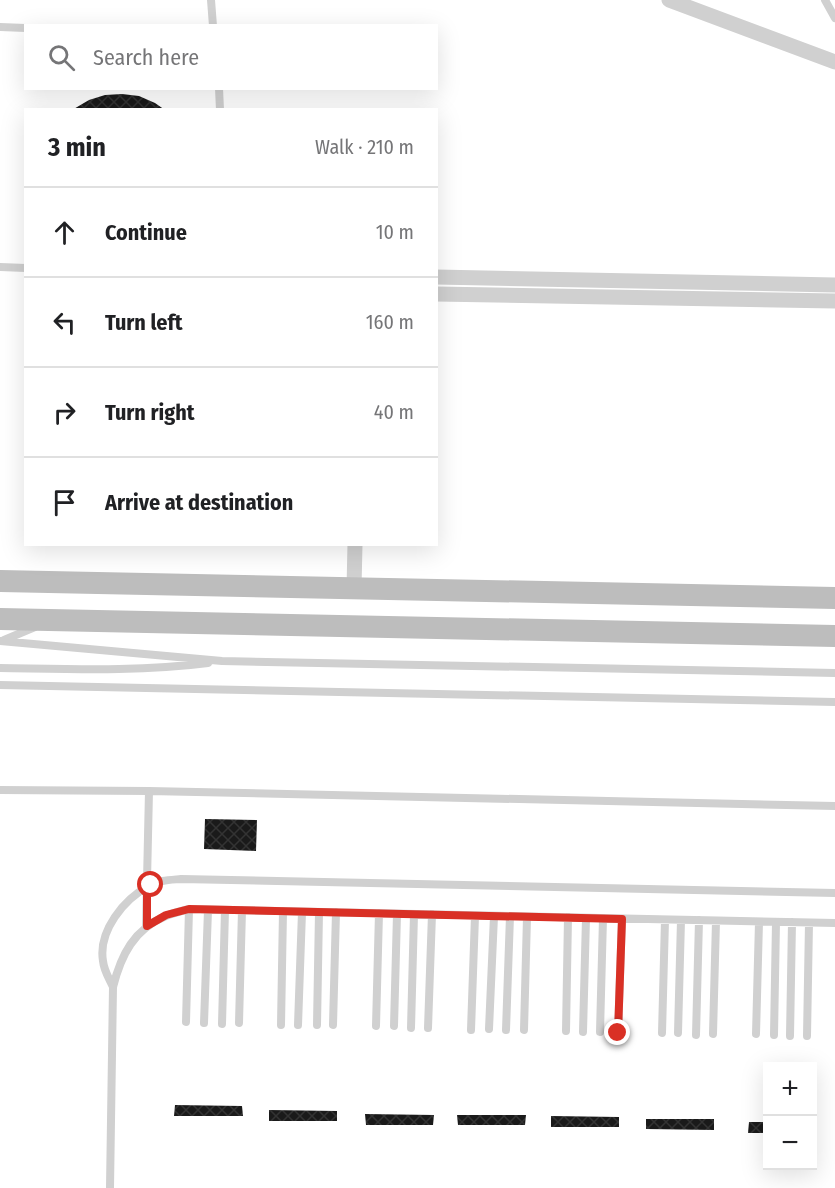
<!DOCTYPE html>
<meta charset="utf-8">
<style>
:root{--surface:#fff;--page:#f6f6f6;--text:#202124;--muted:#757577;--line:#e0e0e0}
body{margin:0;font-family:"Fira Sans Condensed",sans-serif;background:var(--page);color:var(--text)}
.controls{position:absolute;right:18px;bottom:18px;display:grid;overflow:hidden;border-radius:0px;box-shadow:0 6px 24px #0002}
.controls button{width:54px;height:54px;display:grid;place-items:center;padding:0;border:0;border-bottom:2px solid var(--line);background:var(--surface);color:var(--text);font:30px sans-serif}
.stop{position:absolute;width:18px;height:18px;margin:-14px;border:4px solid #d93025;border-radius:50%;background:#fff}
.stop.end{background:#d93025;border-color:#fff;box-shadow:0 2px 6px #0008}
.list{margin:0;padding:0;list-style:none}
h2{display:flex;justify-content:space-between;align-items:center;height:78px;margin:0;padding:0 24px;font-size:26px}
h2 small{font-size:20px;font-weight:400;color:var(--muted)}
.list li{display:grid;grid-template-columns:39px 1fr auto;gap:18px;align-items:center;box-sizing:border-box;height:90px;padding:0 24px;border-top:2px solid var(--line)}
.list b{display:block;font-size:22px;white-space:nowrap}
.list em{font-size:20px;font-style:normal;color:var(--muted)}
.icon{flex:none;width:33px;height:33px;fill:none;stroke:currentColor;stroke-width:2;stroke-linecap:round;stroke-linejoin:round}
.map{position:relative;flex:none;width:835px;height:1188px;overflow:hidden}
.search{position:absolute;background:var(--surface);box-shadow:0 6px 24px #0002;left:24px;top:24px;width:414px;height:66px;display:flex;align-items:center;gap:15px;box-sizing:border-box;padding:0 21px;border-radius:0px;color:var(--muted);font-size:22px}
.panel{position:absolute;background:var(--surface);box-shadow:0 6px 24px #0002;left:24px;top:108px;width:414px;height:438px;border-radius:0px}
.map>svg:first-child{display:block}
.building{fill:url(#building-cross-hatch)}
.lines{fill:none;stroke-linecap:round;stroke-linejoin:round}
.lane{stroke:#d0d0d0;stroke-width:8}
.street{stroke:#d0d0d0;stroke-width:15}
.secondary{stroke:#bdbdbd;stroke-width:22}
.route{stroke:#d93025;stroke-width:8}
</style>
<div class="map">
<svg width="835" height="1188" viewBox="0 0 835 1188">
<defs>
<pattern id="building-cross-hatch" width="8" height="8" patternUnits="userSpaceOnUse" patternTransform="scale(1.5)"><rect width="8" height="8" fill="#1a1a1a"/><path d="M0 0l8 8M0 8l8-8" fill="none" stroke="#333"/></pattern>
</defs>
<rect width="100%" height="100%" fill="#fff"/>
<path class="building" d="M122,94l17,2 16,7 10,7h-93l17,-10 16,-5z
M205,819l52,1 -1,31 -52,-2z
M175,1105l67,1 1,10h-69z
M269,1110l68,1v10h-68z
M365,1114l69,1 -1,10h-67z
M457,1115h69l-1,10h-67z
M551,1116l68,1v10h-68z
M646,1119h68v11l-68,-1z
M749,1122h19v11h-20z"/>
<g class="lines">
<path class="lane" d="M211,0l2,26
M825,0l10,18
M0,27l26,1
M219,88l1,22
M0,267l26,1
M4,640l31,-13
M0,641l222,20 613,12
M0,668c69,1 139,4 208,-5
M0,685l835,17
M0,790l149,1 -3,135
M149,791l686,15
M113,987c-4,-9 -9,-16 -10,-26 -5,-30 21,-62 46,-75 10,-6 21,-6 32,-7l654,14
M186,1022l3,-113
M204,1023l4,-113
M239,1023l3,-113
M222,1024l3,-114
M281,1025l2,-114
M298,1025l4,-113
M317,1025l2,-113
M333,1025l3,-113
M376,1026l3,-113
M394,1026l3,-112
M411,1028l3,-114
M428,1028l4,-114
M489,1029l5,-113
M471,1030l4,-114
M506,1030l4,-114
M524,1030l3,-113
M566,1031l2,-114
M583,1032l3,-114
M600,1032l3,-114
M618,1033l4,-114
M662,1033l3,-113
M678,1033l3,-113
M713,1034l3,-113
M756,1034l3,-112
M696,1035l3,-115
M774,1035l2,-113
M790,1036l2,-114
M807,1036l2,-113
M110,1188l3,-201c8,-32 21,-58 53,-71 7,-3 15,-5 23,-7l646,14"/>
<path class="street" d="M669,0l166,62
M436,277l399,8
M436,294l399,7
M354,588l1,-44"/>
<path class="secondary" d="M0,581l835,17
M0,619l835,17"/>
</g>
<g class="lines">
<path class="route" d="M151,885l-4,2v39l19,-11 23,-6 433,10 -4,114"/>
</g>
</svg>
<div class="controls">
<button>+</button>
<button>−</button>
</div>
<div class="stop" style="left:151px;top:885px"></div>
<div class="stop end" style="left:618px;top:1033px"></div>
<div class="search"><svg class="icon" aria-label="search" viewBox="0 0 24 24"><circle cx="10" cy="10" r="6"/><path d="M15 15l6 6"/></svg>Search here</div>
<section class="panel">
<h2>3 min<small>Walk · 210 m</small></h2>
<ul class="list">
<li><svg class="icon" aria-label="ahead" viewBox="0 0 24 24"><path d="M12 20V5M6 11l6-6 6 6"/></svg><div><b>Continue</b></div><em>10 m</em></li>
<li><svg class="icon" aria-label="left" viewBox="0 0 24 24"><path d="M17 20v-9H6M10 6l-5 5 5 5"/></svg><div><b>Turn left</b></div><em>160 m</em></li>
<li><svg class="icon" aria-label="right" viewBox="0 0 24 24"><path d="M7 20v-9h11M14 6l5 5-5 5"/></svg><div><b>Turn right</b></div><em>40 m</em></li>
<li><svg class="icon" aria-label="arrive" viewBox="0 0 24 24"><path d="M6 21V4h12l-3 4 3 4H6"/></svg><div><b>Arrive at destination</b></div></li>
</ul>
</section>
</div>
